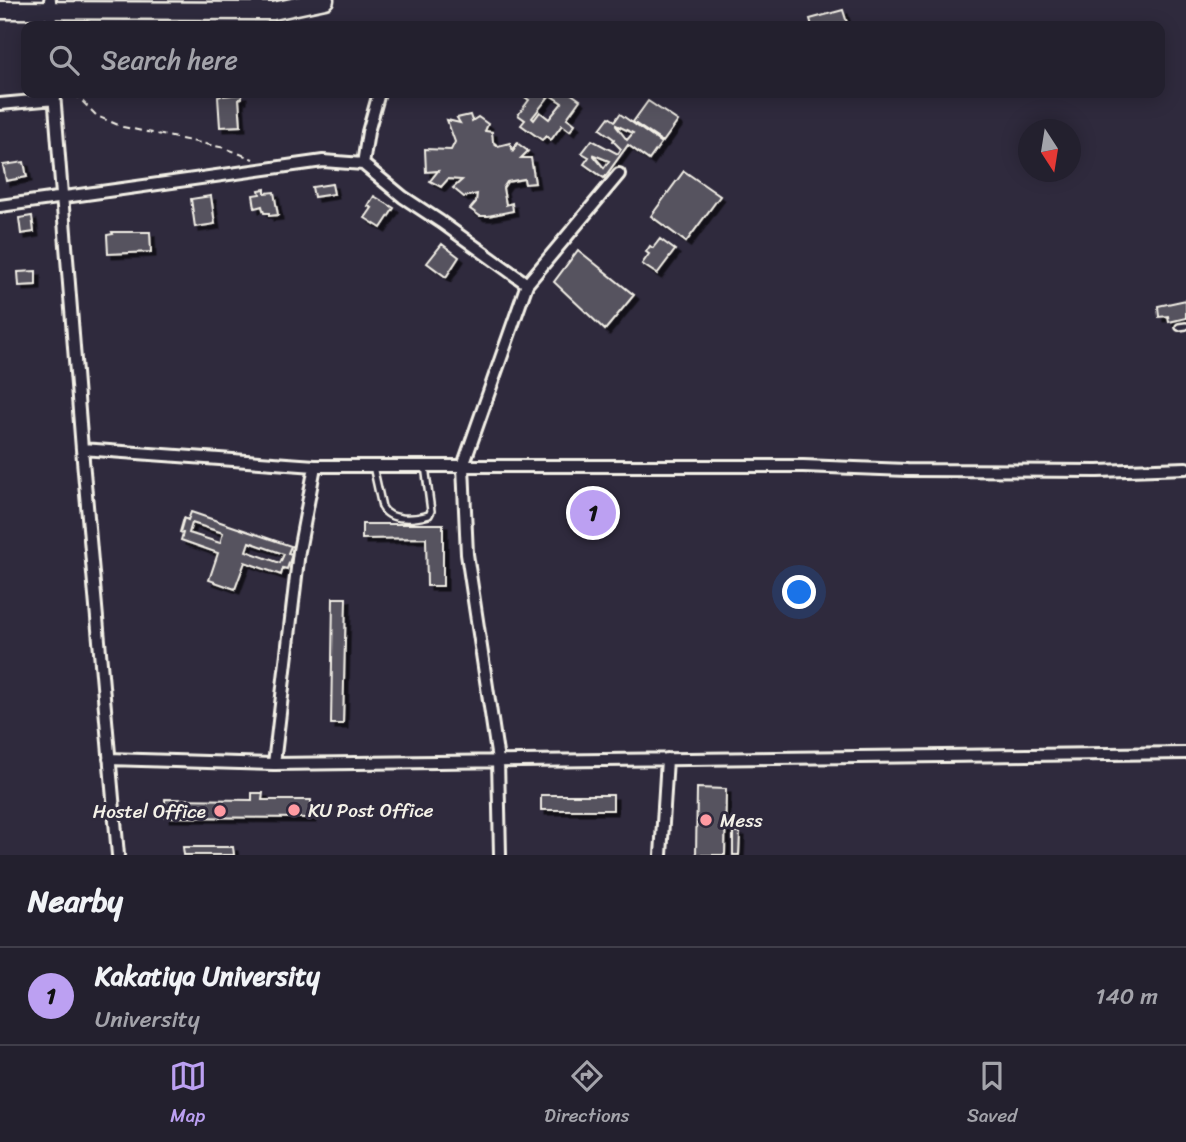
<!DOCTYPE html>
<style>
:root{--surface:#23202e;--page:#2f2d3a;--text:#f1f3f6;--muted:#a3a3aa;--line:#403e4a;--accent:#bca0f2}
body{margin:0;font-family:Sriracha,sans-serif;background:var(--page);color:var(--text)}
.compass{position:absolute;left:1018px;top:119px;width:63px;height:63px;border-radius:50%;background:var(--surface);box-shadow:0 4px 18px #0003;rotate:168deg}
.you{position:absolute;left:800px;top:593px;width:24px;height:24px;margin:-18px;border:5px solid #fff;border-radius:50%;background:#1a73e8;box-shadow:0 0 0 10px #1a73e833}
.badge{display:grid;place-items:center;width:46px;height:46px;border-radius:50%;background:var(--accent);color:#111;font-size:23px;font-weight:700}
.pin{position:absolute;translate:-50% -50%;border:4px solid #fff;box-shadow:0 2px 7px #0006}
.list{margin:0;padding:0;list-style:none}
h2{display:flex;justify-content:space-between;align-items:center;height:91px;margin:0;padding:0 28px;font-size:30px}
h2 small{font-size:23px;font-weight:400;color:var(--muted)}
.list li{display:grid;grid-template-columns:46px 1fr auto;gap:21px;align-items:center;box-sizing:border-box;height:98px;padding:0 28px;border-top:2px solid var(--line)}
.list b{display:block;font-size:26px;white-space:nowrap}
.list p{margin:0;font-size:23px;white-space:nowrap;color:var(--muted)}
.list em{font-size:23px;font-style:normal;color:var(--muted)}
.icon{flex:none;width:38px;height:38px;fill:none;stroke:currentColor;stroke-width:2;stroke-linecap:round;stroke-linejoin:round}
.map{position:relative;flex:none;width:1186px;height:855px;overflow:hidden}
.search{position:absolute;background:var(--surface);box-shadow:0 4px 18px #0003;left:21px;right:21px;top:21px;height:77px;display:flex;align-items:center;gap:18px;box-sizing:border-box;padding:0 24px;border-radius:14px;color:var(--muted);font-size:26px}
.sheet{height:189px;background:var(--surface)}
nav{display:flex;justify-content:space-around;align-items:center;box-sizing:border-box;height:98px;border-top:2px solid var(--line);background:var(--surface);font-size:19px;color:var(--muted)}
nav a{display:grid;justify-items:center;gap:4px}
nav .on{color:var(--accent)}
.map>svg:first-child{display:block}
.building{fill:#56525f;stroke:#f4f1e8;stroke-width:2;fill-rule:evenodd;filter:url(#shadow)}
.lines{fill:none;stroke-linecap:round;stroke-linejoin:round}
.service-casing{stroke:#f4f1e8;stroke-width:10}
.minor-casing{stroke:#f4f1e8;stroke-width:16}
.secondary-casing{stroke:#f4f1e8;stroke-width:21}
.path{stroke:#f4f1e8;stroke-width:2;stroke-dasharray:7 5;stroke-linecap:butt}
.service{stroke:#2f2a3d;stroke-width:5}
.minor{stroke:#2f2a3d;stroke-width:10}
.secondary{stroke:#2f2a3d;stroke-width:16}
.poi-dot{fill:#ff9aa2;stroke:#2f2a3d;stroke-width:2.5}
.labels{text-anchor:middle;dominant-baseline:central;stroke-width:6;stroke-linejoin:round;paint-order:stroke}
.poi-label{font-size:19px;fill:#f4f1e8;stroke:#2f2a3d;text-anchor:start}
</style>
<div class="map">
<svg width="1186" height="855" viewBox="0 0 1186 855">
<defs>
<filter id="shadow"><feDropShadow dx="4.5" dy="4.5" stdDeviation="0" flood-color="#0009"/></filter>
</defs>
<rect width="100%" height="100%" fill="#2f2a3d"/>
<filter id="ink" filterUnits="userSpaceOnUse"><feTurbulence type="fractalNoise" baseFrequency=".0143" numOctaves="2"/><feDisplacementMap in="SourceGraphic" scale="14" xChannelSelector="R" yChannelSelector="G"/><feConvolveMatrix kernelMatrix="1 2 1 2 8 2 1 2 1" color-interpolation-filters="sRGB"/></filter>
<g filter="url(#ink)">
<path class="building" d="M843,10l5,16h-36l-2,-7z
M221,93h3v3l18,-2v4l-3,1 2,27 -21,1 -2,-30 3,-1z
M524,93h46l10,7 -13,18 8,6 -5,7 -8,-6 -11,15 -5,-4 -4,4 -21,-15 4,-5 -7,-5 11,-15 -7,-5zM550,95l12,8 -13,16 -9,-7 -6,8 -2,-2z
M648,101l30,20 -15,21 -30,-20z
M620,114l41,29 -12,17 -21,-15 -24,33 -20,-14 5,-7 -7,-4 10,-13 26,14 3,-5 -8,-8 1,-2 -14,-10 9,-12 6,4zM616,125l17,8 -6,7 -11,-14zM594,155l15,6 -5,7 -10,-12z
M470,115l2,6 6,-4 10,7 -3,7 7,1 1,10 5,4 12,-3 3,8 4,-8 11,8 -7,7h10l4,25 -10,1 -1,-5 -17,3 -4,6 3,17 6,-2 1,8 -25,5h-8l-10,-7 6,-7 1,-8 -13,3 -11,-9 9,-8 -14,-1 -7,8 -11,-6 8,-10 -12,1 -1,-23 26,1 4,-8 -8,-22 13,3 -3,-5z
M24,162l3,15 -21,4 -3,-16z
M684,171l36,25 -34,46 -35,-26z
M332,184l2,10 -20,3 -2,-10z
M265,189v4l9,-1 4,23 -9,1v-3h-5l-2,-7 -7,2 -2,-13 7,-1 -1,-4z
M211,196l4,28 -20,3 -4,-28z
M374,196l20,12 -13,20 -16,-10 7,-10 -4,-2z
M32,216l2,16 -13,2 -2,-16z
M112,232h38l1,20 -43,2 -1,-19 6,-1z
M660,239l15,11 -18,24 -15,-10 7,-10 -3,-2 4,-6 3,2z
M442,244l17,13 -13,20 -19,-14z
M578,250l56,45 -29,35 -51,-48z
M36,271v14l-17,1 -1,-14z
M1186,300v18l-17,4 -1,-6 -9,1 -1,-11z
M191,512l100,34 -3,7 4,1 -5,15 -4,-1 -2,7 -36,-13 -10,27 -26,-9 9,-27 -37,-13 2,-7 -3,-1 4,-14 4,2zM192,523l31,10 -3,10 -31,-10zM249,542l35,12 -4,9 -34,-12z
M362,524h81v62h-16l-1,-48 -64,1z
M333,598h13l-3,126h-12z
M697,788l29,1 -1,66h-29z
M252,793h11l-1,7h49v18l-146,-1v-18l87,1z
M541,795h72v15h-72z
M733,832h7l-1,23h-6z
M183,847h50l1,8h-50z"/>
<g class="lines">
<defs>
<path id="service" d="M1179,327l7,-1
M373,466l9,41c8,15 33,12 47,8l2,-4 -6,-45"/>
<path id="minor" d="M50,0l1,26
M54,93l28,356 36,406
M0,104l55,-5
M363,164l5,-32 11,-39
M0,206l323,-45 40,3 40,33 38,25 86,62
M82,449l233,17h488l104,4 191,1 88,-3
M109,759l165,5 912,-11
M274,764l25,-213 16,-85
M500,855l-2,-95 -31,-206 -4,-88 64,-182 92,-110
M661,855l6,-96"/>
<path id="secondary" d="M0,10l273,1 52,-11"/>
</defs>
<use href="#service" class="service-casing"/>
<use href="#minor" class="minor-casing"/>
<use href="#secondary" class="secondary-casing"/>
<path class="path" d="M74,93l23,23 26,11 102,21 28,11"/>
<use href="#service" class="service"/>
<use href="#minor" class="minor"/>
<use href="#secondary" class="secondary"/>
</g>
</g>
<g class="poi-dot">
<circle cx="294" cy="810" r="7"/>
<circle cx="220" cy="811" r="7"/>
<circle cx="706" cy="820" r="7"/>
</g>
<g class="labels">
<g class="poi-label">
<text x="308" y="810">KU Post Office</text>
<text x="206" y="811" text-anchor="end">Hostel Office</text>
<text x="720" y="820">Mess</text>
</g>
</g>
</svg>
<svg class="compass" viewBox="-18 -18 36 36"><path d="M0-13l5 13h-10z" fill="#e53935"/><path d="M0 13l5-13h-10z" fill="#a3a3aa"/></svg>
<div class="you"></div>
<div class="pin badge" style="left:593px;top:513px">1</div>
<div class="search"><svg class="icon" aria-label="search" viewBox="0 0 24 24"><circle cx="10" cy="10" r="6"/><path d="M15 15l6 6"/></svg>Search here</div>
</div>
<section class="sheet">
<h2>Nearby<small></small></h2>
<ul class="list">
<li><span class="badge">1</span><div><b>Kakatiya University</b><p>University</p></div><em>140 m</em></li>
</ul>
</section>
<nav>
<a class="on"><svg class="icon" aria-label="map" viewBox="0 0 24 24"><path d="M3 6l6-2 6 2 6-2v14l-6 2-6-2-6 2zM9 4v14M15 6v14"/></svg>Map</a>
<a><svg class="icon" aria-label="directions" viewBox="0 0 24 24"><path d="M12 3l9 9-9 9-9-9zM9 14v-3h6M13 9l2 2-2 2"/></svg>Directions</a>
<a><svg class="icon" aria-label="saved" viewBox="0 0 24 24"><path d="M7 4h10v16l-5-4-5 4z"/></svg>Saved</a>
</nav>
